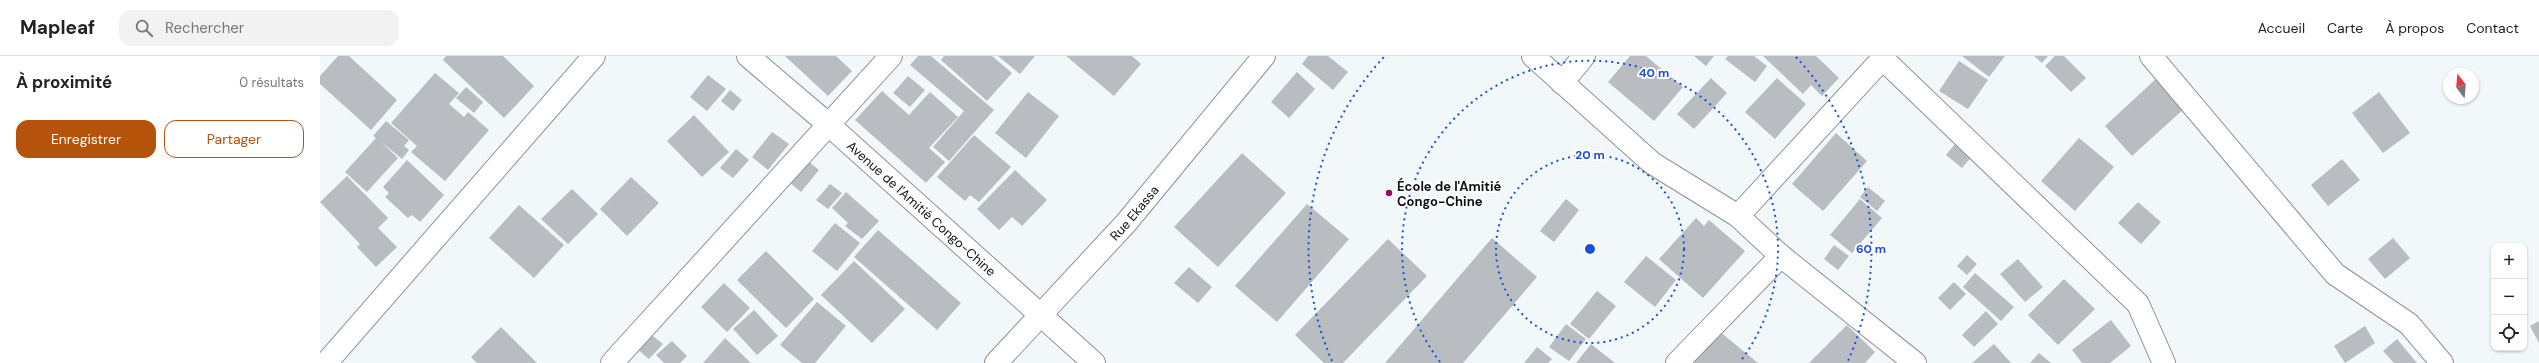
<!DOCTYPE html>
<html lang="fr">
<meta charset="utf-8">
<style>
:root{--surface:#fff;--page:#f2f2f2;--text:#222;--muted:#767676;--line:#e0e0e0;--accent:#b45309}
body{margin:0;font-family:"DM Sans",sans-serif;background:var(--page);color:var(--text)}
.controls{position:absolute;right:12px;bottom:12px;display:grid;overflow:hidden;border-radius:8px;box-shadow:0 1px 3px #0004}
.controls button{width:36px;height:36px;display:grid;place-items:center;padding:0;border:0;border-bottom:1px solid var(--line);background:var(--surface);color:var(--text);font:20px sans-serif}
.compass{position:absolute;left:2123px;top:12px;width:36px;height:36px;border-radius:50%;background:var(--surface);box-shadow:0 1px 3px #0004;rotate:344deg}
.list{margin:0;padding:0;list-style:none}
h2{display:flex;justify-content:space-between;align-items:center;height:52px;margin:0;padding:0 16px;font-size:17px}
h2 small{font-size:13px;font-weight:400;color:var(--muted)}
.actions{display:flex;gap:8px;padding:12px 16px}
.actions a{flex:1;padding:9px 0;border:1px solid var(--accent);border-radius:12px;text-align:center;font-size:14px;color:var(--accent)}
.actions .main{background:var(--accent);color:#fff}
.icon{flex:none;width:22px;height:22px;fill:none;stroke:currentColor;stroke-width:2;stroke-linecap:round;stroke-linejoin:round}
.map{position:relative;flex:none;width:2219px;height:307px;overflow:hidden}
header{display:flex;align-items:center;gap:24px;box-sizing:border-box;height:56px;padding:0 20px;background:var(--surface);border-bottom:1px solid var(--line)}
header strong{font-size:19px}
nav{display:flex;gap:22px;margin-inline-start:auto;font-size:14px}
.search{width:280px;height:36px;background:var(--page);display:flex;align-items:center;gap:10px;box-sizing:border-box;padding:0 14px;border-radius:12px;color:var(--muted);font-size:15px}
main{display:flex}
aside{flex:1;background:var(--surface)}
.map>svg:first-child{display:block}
.building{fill:#b9bcc1}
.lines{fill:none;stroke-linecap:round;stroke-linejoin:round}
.minor-casing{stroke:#8e9395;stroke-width:24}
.minor{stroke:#fff;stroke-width:22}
.ring{fill:none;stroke:#1d4ed8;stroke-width:2;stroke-dasharray:2 4}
.poi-dot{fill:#9c0c5a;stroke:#fff;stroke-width:1.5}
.labels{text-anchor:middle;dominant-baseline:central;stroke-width:4;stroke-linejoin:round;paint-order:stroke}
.poi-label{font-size:13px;font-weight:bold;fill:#0e1011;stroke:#fff;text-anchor:start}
.street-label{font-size:13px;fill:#0e1011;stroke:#fff}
.centre{fill:#1d4ed8;stroke:#fff;stroke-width:2}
.ring-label{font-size:12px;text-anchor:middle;font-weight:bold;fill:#1d4ed8;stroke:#fff;stroke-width:4;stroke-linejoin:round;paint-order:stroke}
</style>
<header>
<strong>Mapleaf</strong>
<div class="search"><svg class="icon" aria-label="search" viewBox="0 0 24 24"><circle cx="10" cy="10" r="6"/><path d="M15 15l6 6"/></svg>Rechercher</div>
<nav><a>Accueil</a><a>Carte</a><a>À propos</a><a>Contact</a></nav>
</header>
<main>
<aside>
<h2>À proximité<small>0 résultats</small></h2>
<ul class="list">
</ul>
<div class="actions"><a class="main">Enregistrer</a><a>Partager</a></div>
</aside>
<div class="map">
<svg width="2219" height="307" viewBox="0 0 2219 307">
<rect width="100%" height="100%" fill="#f2f8fa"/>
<path class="building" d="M18,0h11l48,44 -26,30 -51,-46v-8z
M126,0h57l31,30 -30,32 -61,-58z
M465,0h51l16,15 -24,25z
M598,0h13l63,54 -45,51 -16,-14 31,-36 -54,-46z
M624,0h48l20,17 -25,28 -46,-41z
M678,0h37l-15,18z
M746,0h66l9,8 -27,32z
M988,0h20l20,16 -15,18 -31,-26z
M1310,0h16l37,31 -29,34 -46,-39z
M1374,0h20l-8,10z
M1408,0h26l13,10 -12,16 -30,-23z
M1443,0h53l23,22 -17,18 -11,-11 -8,9z
M1642,0h43l-16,21z
M1714,0h14l-6,7z
M1735,0h9l22,22 -15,14 -26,-26z
M1639,5l29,19 -20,29 -29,-18z
M977,16l18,17 -26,29 -18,-16z
M115,17l24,20 -10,11 15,13 4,-5 21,18 -44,51 -34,-29 6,-6 -26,-23z
M388,19l18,14 -19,22 -17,-14z
M588,20l17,14 -15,17 -17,-14z
M1838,21l28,30 -54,49 -27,-30z
M1391,22l16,15 -33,36 -17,-15z
M1457,22l29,26 -31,35 -30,-27z
M146,31l17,15 -9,11 -18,-15z
M410,34l12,10 -9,11 -12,-10z
M562,35l27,24 21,-23 28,25 -29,31 16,14 -19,21 -71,-63z
M708,36l31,24 -33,42 -31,-25z
M2059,36l31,41 -27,20 -31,-40z
M374,59l35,37 -27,25 -35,-36z
M66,65l23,19 -5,6 5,4 -7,9 -21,-17 17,16 -31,34 -22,-20 31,-34 -3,-2z
M452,76l17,12 -21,26 -16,-13z
M1516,77l31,28 -44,50 -31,-27z
M654,79l37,32 -32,35 -9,-7 -5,6 -28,-24z
M1759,82l35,29 -39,44 -34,-30z
M1638,84l17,13 -13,15 -16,-13z
M416,93l13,11 -16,18 -13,-10z
M922,97l44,40 -68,74 -44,-40z
M2022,103l18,21 -32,26 -17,-21z
M87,104l37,35 -24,27 -8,-7 -4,3 -23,-21 4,-4 -6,-6z
M487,104l12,10 -18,22 -12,-10z
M695,114l32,30 -25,26 -10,-9 -13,13 -22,-21z
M27,120l41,42 -10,10 19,19 -21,20 -19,-20 3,-3 -40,-42z
M311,121l28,26 -32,33 -27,-27z
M510,128l12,9 -14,16 -12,-9z
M1548,131l17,14 -8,10 -17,-14z
M252,133l26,25 -30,30 -27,-25z
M526,136l33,29 -17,18 -17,-13 3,-3 -16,-15z
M1246,143l13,11 -25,32 -14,-11z
M1540,143l22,19 -30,35 -22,-18z
M1818,146l23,20 -20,22 -23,-21z
M987,148l42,35 -72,83 -42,-36z
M199,149l45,40 -30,33 -45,-40z
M1376,162l8,8 5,-6 36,31 -42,47 -44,-39z
M515,167l25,20 -23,28 -25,-20z
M558,174l83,73 -24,27 -83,-73z
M1172,182l45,39 -74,86h-78z
M2073,182l17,20 -25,21 -17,-20z
M1068,183l39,37 -84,87h-19l-29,-28z
M1514,189l15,11 -11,14 -14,-11z
M446,195l48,48 -28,29 -49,-48z
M1647,199l10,9 -10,11 -10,-9z
M1326,200l30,24 -21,27 -31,-25z
M1698,203l25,28 -18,15 -25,-28z
M534,205l51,48 -33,34 -51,-48z
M869,211l23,20 -14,16 -24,-20z
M1655,217l39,34 -13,14 -38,-34z
M1744,223l31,30 -37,36 -30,-30z
M1634,226l12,12 -16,16 -12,-12z
M404,227l26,25 -23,24 -26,-25z
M1277,235l19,15 -27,33 -19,-15z
M497,246l29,24 -31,37h-13l-22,-18z
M434,254l24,26 -21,19 -24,-26z
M1666,255l12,13 -24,23 -12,-12z
M1791,264l20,26 -21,17h-28l-10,-13z
M2219,265v22l-9,-17z
M1246,268l20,15 -17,22 -20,-14z
M1527,269l28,27 -10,11h-56z
M2045,270l10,17 -30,20 -11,-17z
M181,271l36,36h-60l-6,-6z
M1399,275l39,32h-63l-2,-2z
M329,277l14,11 -14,15 -13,-11z
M405,282l26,25h-48z
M2077,283l20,24h-23l-11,-12z
M352,285l15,15 -7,7h-16l-8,-8z
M1271,288l24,19h-39z
M1674,288l17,19h-39z
M1217,291l15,12 -4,4h-24z
M1719,297l12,10h-21z"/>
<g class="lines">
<defs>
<g id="minor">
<path id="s1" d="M428,0l81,69 265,238"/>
<path d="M1213,0l119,107 86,53 43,40 134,107"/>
<path d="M1831,0l184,218 74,50 33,39"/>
<path d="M1563,3l255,245 26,59"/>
<path d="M1242,27l22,-27"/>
<path d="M1418,160l147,-160"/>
<path d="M6,307l268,-307"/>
<path d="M292,307l279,-307"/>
<path id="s2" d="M676,307l130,-140 138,-167"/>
<path d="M1357,307l104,-107"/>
</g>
</defs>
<use href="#minor" class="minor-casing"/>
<use href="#minor" class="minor"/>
</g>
<g class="ring">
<circle cx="1270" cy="193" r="94"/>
<path d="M1120 306A188 188 0 1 1 1420 306"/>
<path d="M1012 305A281 281 0 0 1 1064 1M1476 1A281 281 0 0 1 1528 305"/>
</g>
<circle class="poi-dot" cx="1069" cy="137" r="4"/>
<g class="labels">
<g class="poi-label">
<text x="1077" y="130">École de l'Amitié<tspan x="1077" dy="15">Congo-Chine</tspan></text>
</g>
<g class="street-label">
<text stroke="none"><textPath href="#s1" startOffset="231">Avenue de l'Amitié Congo-Chine</textPath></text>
<text stroke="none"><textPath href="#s2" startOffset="204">Rue Ekassa</textPath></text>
</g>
</g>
<circle cx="1270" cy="193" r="6" class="centre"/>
<g class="ring-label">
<text x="1334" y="21">40 m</text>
<text x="1270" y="103">20 m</text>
<text x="1551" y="197">60 m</text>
</g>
</svg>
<div class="controls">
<button>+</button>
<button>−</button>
<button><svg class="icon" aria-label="locate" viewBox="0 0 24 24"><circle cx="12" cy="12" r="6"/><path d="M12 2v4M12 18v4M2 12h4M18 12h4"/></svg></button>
</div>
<svg class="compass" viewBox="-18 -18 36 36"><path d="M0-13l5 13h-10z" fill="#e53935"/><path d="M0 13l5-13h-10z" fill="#767676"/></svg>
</div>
</main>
